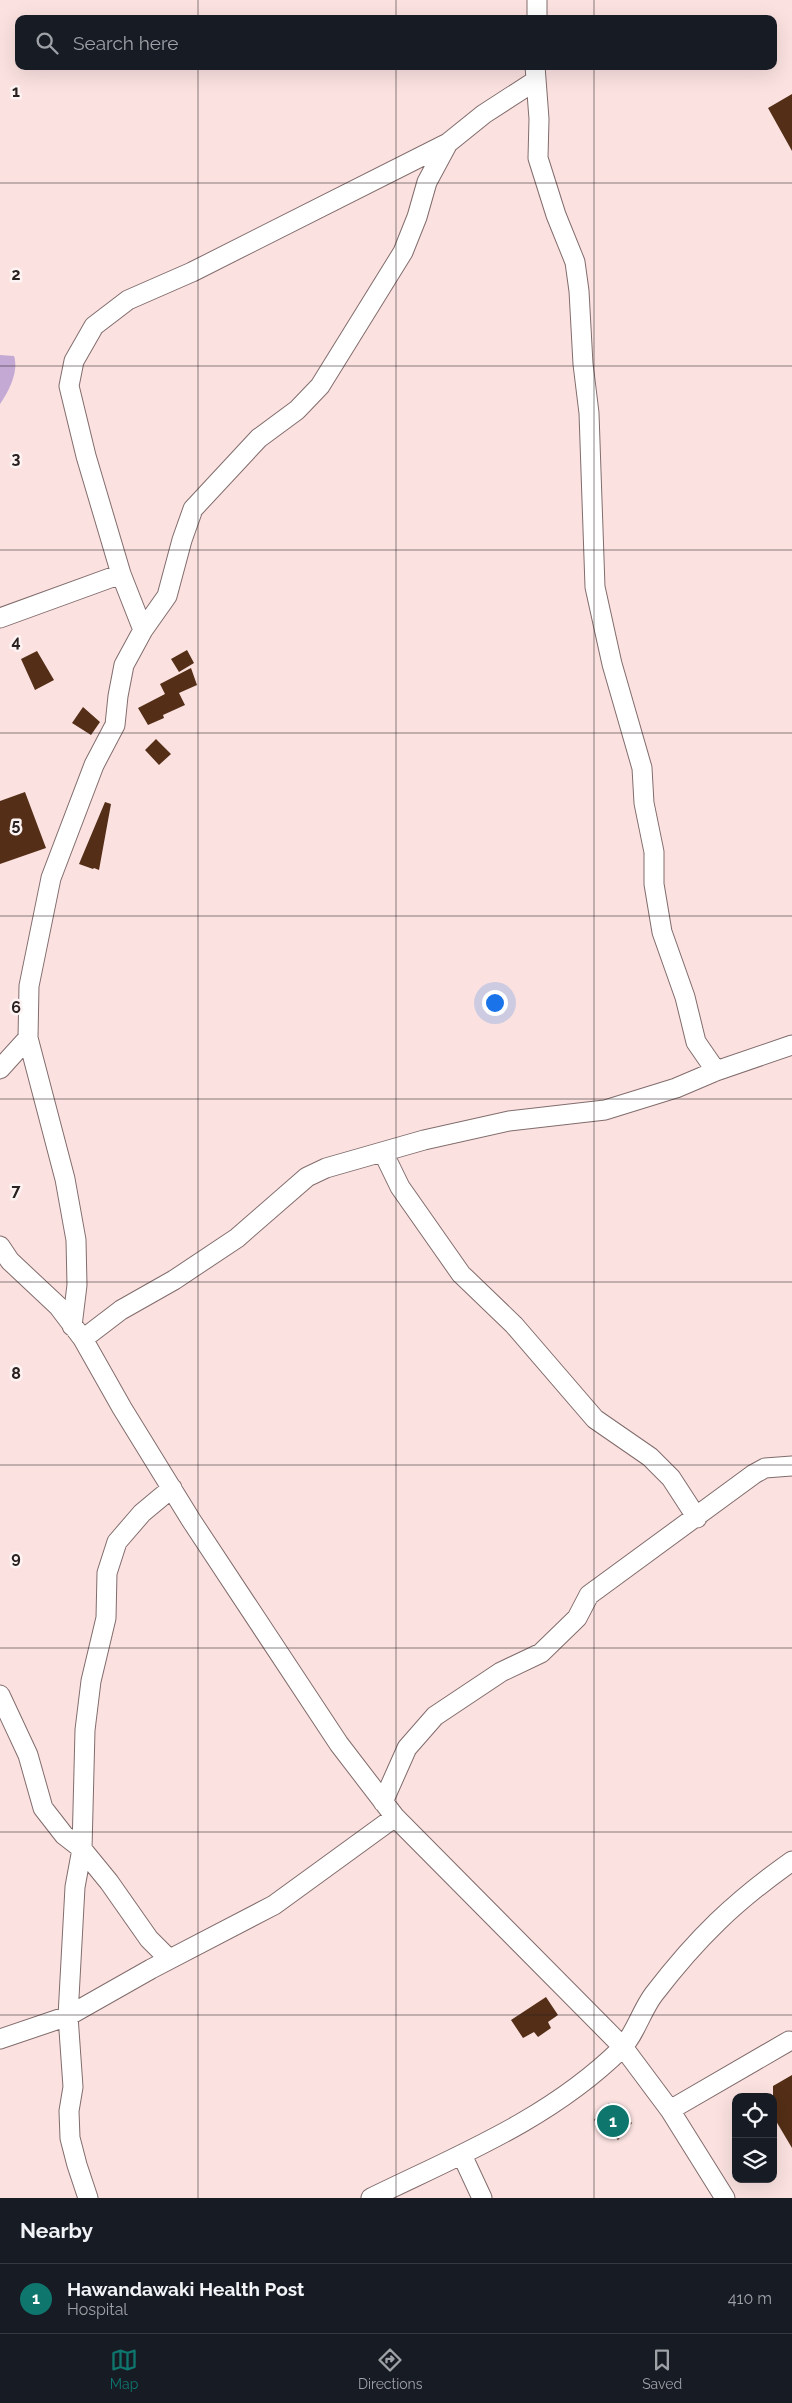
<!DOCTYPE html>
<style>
:root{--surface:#171b24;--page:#242831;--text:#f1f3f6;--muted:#9ea1a6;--line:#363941;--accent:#0f766e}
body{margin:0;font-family:Raleway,sans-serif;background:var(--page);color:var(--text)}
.controls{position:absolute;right:15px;bottom:15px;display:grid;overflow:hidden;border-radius:10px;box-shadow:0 5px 20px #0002}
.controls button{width:45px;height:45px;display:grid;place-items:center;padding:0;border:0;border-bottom:1px solid var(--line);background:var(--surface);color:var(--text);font:25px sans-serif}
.you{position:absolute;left:494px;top:1002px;width:18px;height:18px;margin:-12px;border:4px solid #fff;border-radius:50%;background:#1a73e8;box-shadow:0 0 0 8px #1a73e833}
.badge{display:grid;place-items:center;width:32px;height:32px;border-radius:50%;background:var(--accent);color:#fff;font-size:16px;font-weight:700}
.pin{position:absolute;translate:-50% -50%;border:2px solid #fff;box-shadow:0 1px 5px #0006}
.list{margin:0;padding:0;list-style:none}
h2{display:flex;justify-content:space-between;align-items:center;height:65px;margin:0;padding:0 20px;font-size:21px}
h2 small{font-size:16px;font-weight:400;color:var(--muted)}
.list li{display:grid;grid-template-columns:32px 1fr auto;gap:15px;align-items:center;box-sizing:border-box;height:70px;padding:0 20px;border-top:1px solid var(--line)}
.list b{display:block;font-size:19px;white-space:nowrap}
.list p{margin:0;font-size:16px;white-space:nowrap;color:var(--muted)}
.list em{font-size:16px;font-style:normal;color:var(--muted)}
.icon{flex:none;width:28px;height:28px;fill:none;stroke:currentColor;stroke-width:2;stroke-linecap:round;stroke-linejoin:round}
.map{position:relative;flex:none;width:792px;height:2198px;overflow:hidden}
.search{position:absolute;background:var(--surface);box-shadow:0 5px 20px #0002;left:15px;right:15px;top:15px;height:55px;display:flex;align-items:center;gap:12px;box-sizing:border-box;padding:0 18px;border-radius:10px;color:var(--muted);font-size:19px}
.sheet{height:135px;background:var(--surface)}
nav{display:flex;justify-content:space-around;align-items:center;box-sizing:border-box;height:70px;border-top:1px solid var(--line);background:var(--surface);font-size:14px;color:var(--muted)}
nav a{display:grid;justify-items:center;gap:2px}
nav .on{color:var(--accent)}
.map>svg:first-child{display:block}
.water{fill:#c4a9d4}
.building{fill:#542e16}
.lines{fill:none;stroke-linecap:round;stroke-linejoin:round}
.minor-casing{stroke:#826c6c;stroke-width:21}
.minor{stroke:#fff;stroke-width:19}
.grid{fill:none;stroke:#2a2121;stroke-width:1;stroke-opacity:0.55}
.grid-label{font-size:16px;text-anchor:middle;font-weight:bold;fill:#2a2121;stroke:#fdf3f3;stroke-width:5;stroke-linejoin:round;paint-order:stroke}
</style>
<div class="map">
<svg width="792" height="2198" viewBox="0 0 792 2198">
<rect width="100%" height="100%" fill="#fbe2e1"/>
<path class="water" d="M0,355l14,1c5,15 -5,35 -14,48z"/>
<path class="building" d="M792,94v57l-24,-43z
M187,650l7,13 -15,9 -8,-13z
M37,651l17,29 -19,10 -14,-31z
M191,668l6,17 -18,8 6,12 -22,10 1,3 -16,7 -10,-17 27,-14 -5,-10z
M83,707l17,15 -9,13 -19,-12z
M156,739l15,15 -12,11 -14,-15z
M25,792l21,56 -46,16v-63z
M105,802l6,2 -12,66 -5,-2 -1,1 -14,-5z
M546,1997l12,18 -10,7 3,6 -13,9 -4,-5 -11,6 -12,-18z
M792,2075v73l-19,-32v-30z
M609,2103l23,20 -14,17 -24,-20z"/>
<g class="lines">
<defs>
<path id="minor" d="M537,19v-19
M535,66l4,53 -1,39 18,57 19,47 4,29 4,73 6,49 6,174 17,77 30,104 2,35 10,49v32l8,48 23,65 11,45 20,29
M0,618l121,-44
M143,630l-22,-56 -35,-118 -17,-70 5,-25 20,-35 34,-26 64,-28 256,-129 36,-29 51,-33
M0,1069l28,-31
M383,1152l17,35 61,87 53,51 81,94 55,38 21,21 26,40
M0,1246l10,15 48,45 25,33 39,69 69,112 148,224 56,73 228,230 47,63 55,88
M72,1326l5,-41 -1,-45 -11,-61 -37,-141 1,-52 22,-108 43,-113 21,-40 3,-29 6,-31 19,-35 24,-34 15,-56 11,-31 66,-71 38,-28 23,-24 83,-134 14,-35 10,-35 21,-39
M83,1339l38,-29 53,-30 63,-42 70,-61 19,-9 98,-28 85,-19 96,-11 71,-22 40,-17 76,-26
M0,1695l28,60 15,53 21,27 18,14 27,33 40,57 20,20
M383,1802l24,-54 28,-32 66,-44 40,-19 36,-35 12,-23 165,-121 11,-6 27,-2
M0,2039l68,-23 83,-47 123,-64 121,-88
M670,2110l119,-69
M462,2155l20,43
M88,2198l-11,-33 -7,-27 -1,-27 4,-24 -5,-71 7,-129 7,-38 3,-119 6,-49 15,-63 1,-45 10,-31 25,-29 30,-25
M371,2198c88,-43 179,-79 250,-149 14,-14 20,-38 33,-55 43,-56 80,-92 138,-133"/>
</defs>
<use href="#minor" class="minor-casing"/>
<use href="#minor" class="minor"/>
</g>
<path class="grid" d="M198,0v19M396,0v19M594,0v19M198,66v2132M396,66v2132M594,66v2132M0,183h792M0,366h792M0,550h792M0,733h792M0,916h792M0,1099h792M0,1282h792M0,1465h792M0,1648h792M0,1832h792M0,2015h792"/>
<g class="grid-label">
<text x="16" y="97">1</text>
<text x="16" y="280">2</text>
<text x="16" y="464">3</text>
<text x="16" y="647">4</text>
<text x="16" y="830">5</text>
<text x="16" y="1013">6</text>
<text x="16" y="1196">7</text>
<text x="16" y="1379">8</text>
<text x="16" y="1563">9</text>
</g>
</svg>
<div class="controls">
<button><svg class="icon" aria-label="locate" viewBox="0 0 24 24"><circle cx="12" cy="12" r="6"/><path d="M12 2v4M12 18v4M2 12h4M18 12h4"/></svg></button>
<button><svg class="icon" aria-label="layers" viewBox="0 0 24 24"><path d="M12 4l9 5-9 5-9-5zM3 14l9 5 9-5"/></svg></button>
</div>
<div class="you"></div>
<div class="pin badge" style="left:613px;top:2121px">1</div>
<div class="search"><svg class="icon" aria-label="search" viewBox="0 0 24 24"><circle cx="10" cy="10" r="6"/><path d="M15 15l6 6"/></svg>Search here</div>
</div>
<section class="sheet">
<h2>Nearby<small></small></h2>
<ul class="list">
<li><span class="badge">1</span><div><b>Hawandawaki Health Post</b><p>Hospital</p></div><em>410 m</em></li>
</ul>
</section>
<nav>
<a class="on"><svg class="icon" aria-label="map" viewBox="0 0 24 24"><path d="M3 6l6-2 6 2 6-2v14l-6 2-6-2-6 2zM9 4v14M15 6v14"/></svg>Map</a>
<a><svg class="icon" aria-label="directions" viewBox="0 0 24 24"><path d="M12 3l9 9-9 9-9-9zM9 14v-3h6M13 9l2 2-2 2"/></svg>Directions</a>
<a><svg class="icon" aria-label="saved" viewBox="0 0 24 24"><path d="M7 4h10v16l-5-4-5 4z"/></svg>Saved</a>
</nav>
